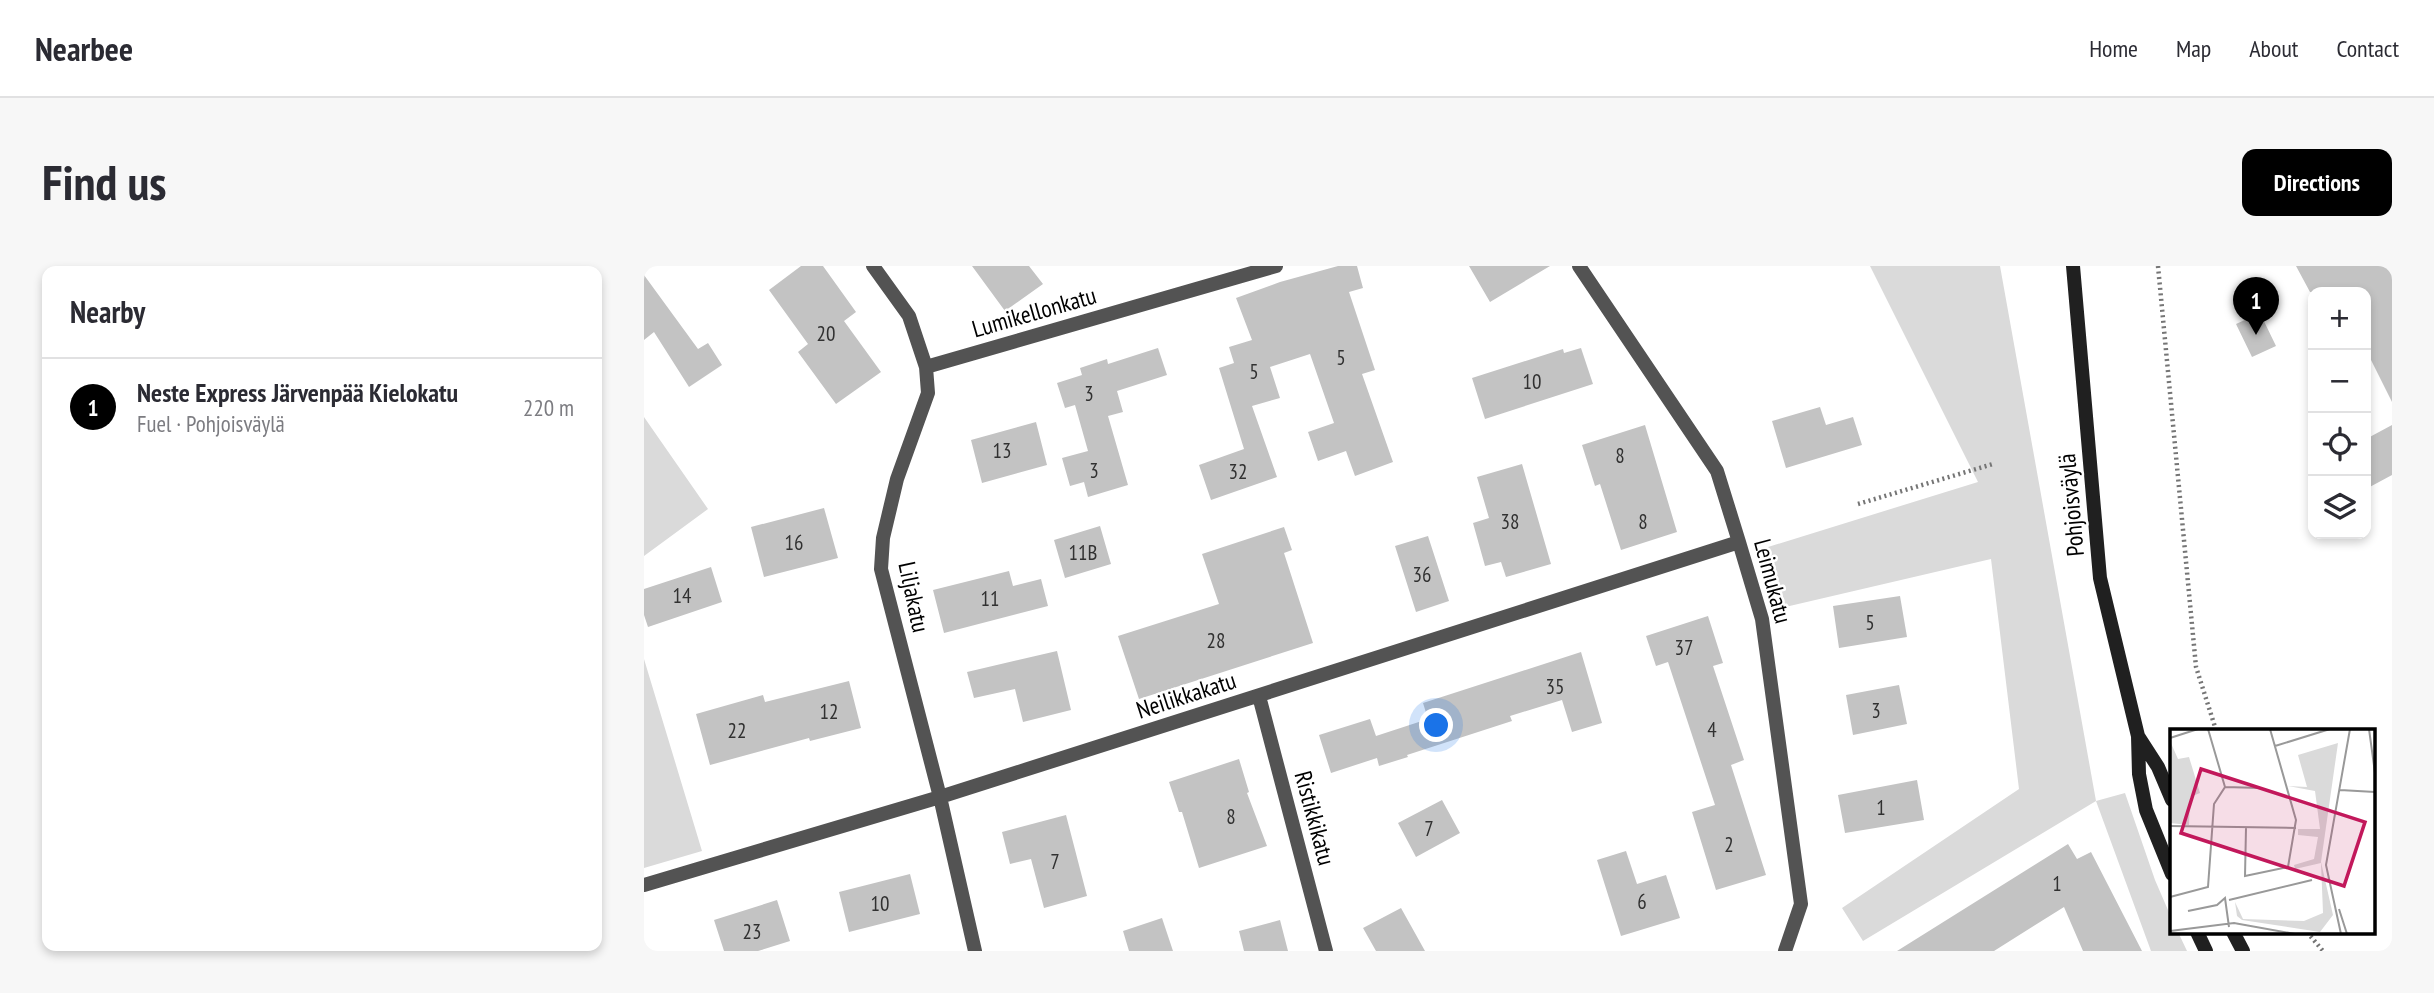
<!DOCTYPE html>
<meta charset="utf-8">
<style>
:root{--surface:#fff;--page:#f7f7f7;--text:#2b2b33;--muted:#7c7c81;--line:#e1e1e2;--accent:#000}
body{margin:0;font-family:"PT Sans Narrow",sans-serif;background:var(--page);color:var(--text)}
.controls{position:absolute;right:21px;top:21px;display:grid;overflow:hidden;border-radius:14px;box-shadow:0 4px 10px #0003}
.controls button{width:63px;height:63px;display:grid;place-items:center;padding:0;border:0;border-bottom:2px solid var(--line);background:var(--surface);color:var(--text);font:35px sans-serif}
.you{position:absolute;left:793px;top:460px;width:24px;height:24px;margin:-18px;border:5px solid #fff;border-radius:50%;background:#1a73e8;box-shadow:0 0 0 10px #1a73e833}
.badge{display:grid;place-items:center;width:46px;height:46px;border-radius:50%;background:var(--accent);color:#fff;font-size:23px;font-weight:700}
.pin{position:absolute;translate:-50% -58px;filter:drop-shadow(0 2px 4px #0008)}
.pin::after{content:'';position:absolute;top:37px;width:24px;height:21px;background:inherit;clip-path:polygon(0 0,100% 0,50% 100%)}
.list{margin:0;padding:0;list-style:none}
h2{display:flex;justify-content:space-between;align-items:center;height:91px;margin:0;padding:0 28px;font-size:30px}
h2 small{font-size:23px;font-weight:400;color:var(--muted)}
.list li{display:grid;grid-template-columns:46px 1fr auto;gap:21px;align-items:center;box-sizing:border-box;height:98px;padding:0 28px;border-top:2px solid var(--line)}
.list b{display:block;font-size:26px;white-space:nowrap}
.list p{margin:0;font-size:23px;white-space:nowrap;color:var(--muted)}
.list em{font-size:23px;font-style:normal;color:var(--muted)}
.icon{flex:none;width:38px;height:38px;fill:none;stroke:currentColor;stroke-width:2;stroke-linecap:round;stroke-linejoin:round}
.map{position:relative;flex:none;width:1748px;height:685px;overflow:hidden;border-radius:14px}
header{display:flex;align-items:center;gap:42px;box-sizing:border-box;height:98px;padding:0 35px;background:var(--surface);border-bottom:2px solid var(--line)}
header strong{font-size:33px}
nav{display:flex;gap:38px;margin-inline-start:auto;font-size:24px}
.intro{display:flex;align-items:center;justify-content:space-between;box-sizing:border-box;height:168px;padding:0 42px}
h1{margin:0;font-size:49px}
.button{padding:18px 32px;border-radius:14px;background:var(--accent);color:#fff;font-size:24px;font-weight:700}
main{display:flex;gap:42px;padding:0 42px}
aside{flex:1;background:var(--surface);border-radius:14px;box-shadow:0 4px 10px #0003}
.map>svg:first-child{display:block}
.green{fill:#dadada}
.building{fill:#c3c3c3}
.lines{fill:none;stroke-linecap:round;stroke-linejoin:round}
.path{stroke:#757575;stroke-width:4.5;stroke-dasharray:2 3.5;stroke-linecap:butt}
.street{stroke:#535353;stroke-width:14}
.secondary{stroke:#202020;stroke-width:14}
.labels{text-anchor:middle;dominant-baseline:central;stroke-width:5;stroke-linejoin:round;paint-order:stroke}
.number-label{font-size:21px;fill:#313131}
.street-label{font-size:24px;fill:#000;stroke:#fff}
.inset-road{fill:none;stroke:#999;stroke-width:2}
.view{fill:#c2185b;fill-opacity:0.15;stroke:#c2185b;stroke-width:3.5}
.inset-edge{fill:none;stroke:#000;stroke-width:3.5}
</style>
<header>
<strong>Nearbee</strong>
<nav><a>Home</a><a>Map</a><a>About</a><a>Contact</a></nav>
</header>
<div class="intro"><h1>Find us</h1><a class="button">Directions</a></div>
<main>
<aside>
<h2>Nearby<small></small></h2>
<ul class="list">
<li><span class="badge">1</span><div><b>Neste Express Järvenpää Kielokatu</b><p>Fuel · Pohjoisväylä</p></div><em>220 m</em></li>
</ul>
</aside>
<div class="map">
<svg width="1748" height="685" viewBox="0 0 1748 685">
<rect width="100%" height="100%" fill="#fff"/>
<path class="green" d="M1226,0h130l96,535 29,-8 30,87 16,37 1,15h6l9,19h-36l-55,-150 -233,140 -21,-33 177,-119 -28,-230 -210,49 -13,-61 210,-65z
M0,151l64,92 -64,47z
M0,393l58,192 -58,17z"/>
<path class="building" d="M157,0h22l33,46 -12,9 37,51 -45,32 -38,-52 10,-8 -39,-54z
M328,0h57l14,18 -38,27z
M694,0h19l6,22 -14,4 26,78 -13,4 31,88 -38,14 -9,-25 -28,10 -10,-29 26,-9 -24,-69 -40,13 10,31 -28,8 25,71 -66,23 -12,-35 45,-16 -25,-81 15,-5 -5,-16 23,-7 -16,-42 44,-16z
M825,0h81l-60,36z
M1652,0h96v136l-26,-52v-58h-56z
M0,9l54,74 10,-6 14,22 -33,22 -35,-55 -10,8z
M1616,47l16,33 -24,11 -16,-33z
M514,82l9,27 -50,16 6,21 -15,4 20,69 -40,12 -4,-15 -14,4 -8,-28 26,-7 -13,-46 -10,3 -8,-25 25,-8 -2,-7 27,-9 1,5z
M937,82l12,36 -108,35 -13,-41 91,-29 1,4z
M1176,141l6,18 27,-8 9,28 -76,23 -14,-47z
M392,156l11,43 -65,18 -11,-43z
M1001,159l32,107 -56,18 -21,-66 -5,2 -13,-41z
M1748,159v50l-26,14v-50z
M878,198l29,100 -45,13 -5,-15 -16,4 -12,-43 16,-5 -12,-41z
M180,242l14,50 -74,19 -13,-50z
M456,260l11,38 -46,14 -11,-38z
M640,261l8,23 -8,3 29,90 -174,56 -21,-63 101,-32 -17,-50z
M784,270l21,65 -33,11 -21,-66z
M67,301l11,35 -74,25 -4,-12v-26z
M365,305l4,15 28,-7 7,27 -104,27 -11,-43z
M1256,330l7,41 -68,11 -6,-42z
M1064,350l15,47 -10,3 31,94 -13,5 35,110 -50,15 -24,-78 23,-7 -47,-143 -12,4 -10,-30z
M413,385l14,59 -48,12 -8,-33 -41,9 -7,-26z
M937,386l21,71 -30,9 -10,-32 -52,16 2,5 -105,34 1,2 -29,9 -2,-8 -46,15 -12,-38 51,-16 6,17 52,-17 -5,-16z
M205,415l12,47 -51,13 -1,-3 -99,27 -14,-51 67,-19 2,7z
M1255,419l8,39 -54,11 -7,-40z
M595,493l10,33 -2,1 20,53 -68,22 -17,-56h-3l-10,-30z
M1273,514l7,40 -79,13 -7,-38z
M798,534l18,33 -44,24 -18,-34z
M422,549l21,81 -43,12 -13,-49 -21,5 -8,-32z
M1424,578l9,15 14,-7 51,99h-59l-19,-44 -70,44h-97z
M982,585l11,33 29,-9 14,43 -59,18 -24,-76z
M266,608l10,40 -71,18 -10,-40z
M133,634l13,41 -32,10h-34l-10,-31z
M757,642l24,43h-49l-13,-23z
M518,652l11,33h-44l-6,-20z
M636,654l8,31h-44l-5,-20z"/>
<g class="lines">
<path class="path" d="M1514,0l38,401 20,63
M1214,238l135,-40
M1663,666l16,19"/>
<path class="street" d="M229,0l36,50 17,51 2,26 -31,86 -14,59 -2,31 59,228 35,154
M935,0l138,205 22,71 23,77 39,285 -16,47
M282,101l350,-101
M615,430l67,255
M0,619l296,-88 799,-255"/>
<path class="secondary" d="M1429,0l27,312 38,158 1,38 7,36 26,64
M1494,470l20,31 14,33
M1553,666l9,19
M1589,666l10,19"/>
</g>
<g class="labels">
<g class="number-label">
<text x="182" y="67">20</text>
<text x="697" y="91">5</text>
<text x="610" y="105">5</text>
<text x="888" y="115">10</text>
<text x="445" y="127">3</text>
<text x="358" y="184">13</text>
<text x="976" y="189">8</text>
<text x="450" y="204">3</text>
<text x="594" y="205">32</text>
<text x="866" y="255">38</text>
<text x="999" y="255">8</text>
<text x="150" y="276">16</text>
<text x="439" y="286">11B</text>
<text x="778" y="308">36</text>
<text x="38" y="329">14</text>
<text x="346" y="332">11</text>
<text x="1226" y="356">5</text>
<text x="572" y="374">28</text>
<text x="1040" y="381">37</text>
<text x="911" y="420">35</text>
<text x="1232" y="444">3</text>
<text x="185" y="445">12</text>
<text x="1068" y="463">4</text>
<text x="93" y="464">22</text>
<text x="1237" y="541">1</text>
<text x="587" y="550">8</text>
<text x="785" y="562">7</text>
<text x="1085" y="578">2</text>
<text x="411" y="595">7</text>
<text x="1413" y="617">1</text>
<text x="998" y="635">6</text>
<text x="236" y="637">10</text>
<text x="108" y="665">23</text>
</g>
<g class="street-label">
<text transform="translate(390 46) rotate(-16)">Lumikellonkatu</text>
<text transform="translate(1427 239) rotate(-95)">Pohjoisväylä</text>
<text transform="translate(1129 315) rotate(75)">Leimukatu</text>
<text transform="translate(270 331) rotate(78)">Liljakatu</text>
<text transform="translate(542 429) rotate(-18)">Neilikkakatu</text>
<text transform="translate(671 552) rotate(75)">Ristikkikatu</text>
</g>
</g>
<g transform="translate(1526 463)">
<rect width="205" height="205" fill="#fff"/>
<path d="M0,12l8,18 11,-2 11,36 -10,4 -1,28 -19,-2zM168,14l-17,119 12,53 -13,17 -78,-12 -5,-4 -2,-14 8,17 61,2 19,-8 -2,-50 -26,6 -1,-4 20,-6 4,-22 -20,-2v-6h22l-5,-38 -27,-5 19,1 -9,-32z" fill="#dadada"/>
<path class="inset-road" d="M199,0l6,44M0,9l28,-9M105,17l55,-17M55,58l36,1M170,61l35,2M0,97l126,2M76,99l-1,48 43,-9 8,-47 -26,-91M0,168l38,-10 6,-83 11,-17 -17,-58M59,171l83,-20M169,180l8,25M18,182l29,-6 8,-7 4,29M0,202l64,-8 61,11M171,205l-15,-69 24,-136"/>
<path class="view" d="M31,40l164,53 -21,64 -163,-53z"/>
<rect width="205" height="205" class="inset-edge"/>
</g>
</svg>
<div class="controls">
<button>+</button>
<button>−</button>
<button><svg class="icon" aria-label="locate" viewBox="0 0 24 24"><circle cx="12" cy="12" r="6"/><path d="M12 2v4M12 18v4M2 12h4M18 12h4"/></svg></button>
<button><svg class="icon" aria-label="layers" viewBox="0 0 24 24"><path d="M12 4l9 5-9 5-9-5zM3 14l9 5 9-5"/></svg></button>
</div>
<div class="you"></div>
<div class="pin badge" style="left:1612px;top:69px">1</div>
</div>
</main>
